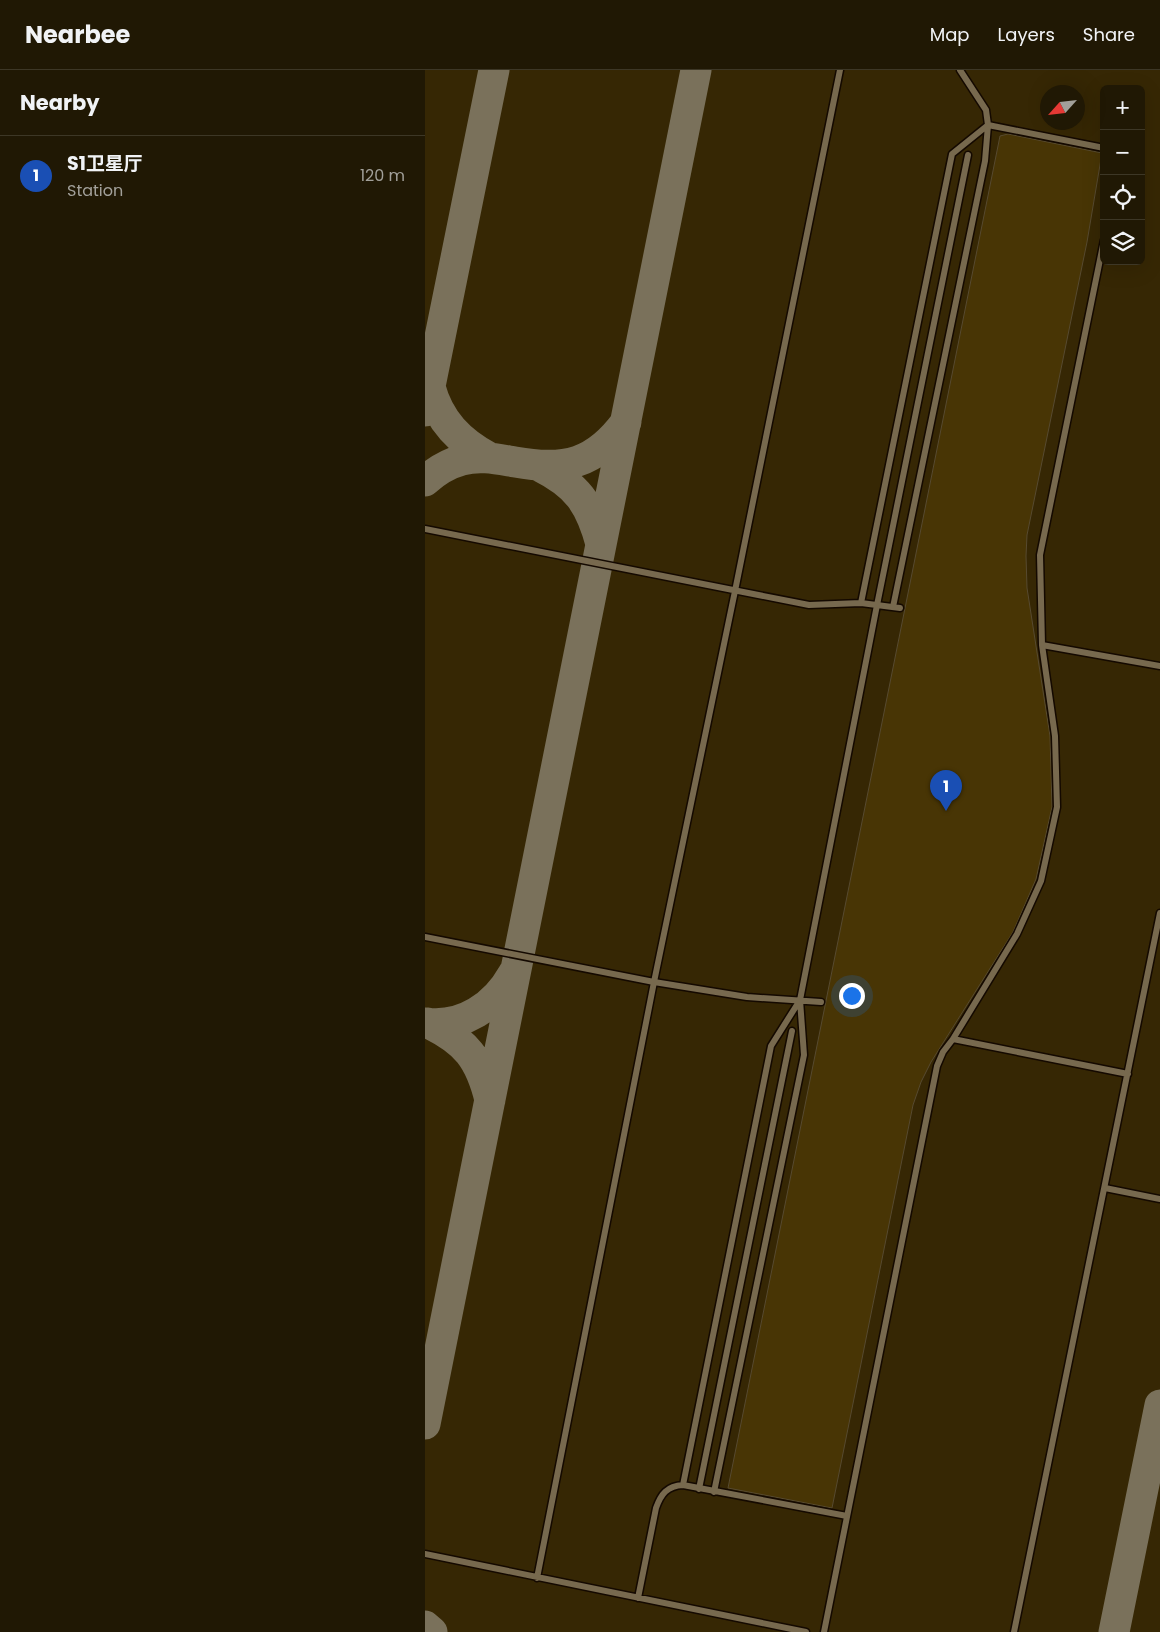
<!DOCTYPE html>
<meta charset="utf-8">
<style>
:root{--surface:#201804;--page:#28210e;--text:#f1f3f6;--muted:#a2a09a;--line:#3d3726;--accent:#d93025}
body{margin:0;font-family:Poppins,"Noto Sans SC",sans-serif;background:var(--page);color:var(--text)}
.controls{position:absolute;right:15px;top:15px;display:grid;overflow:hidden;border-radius:8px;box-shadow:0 5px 20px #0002}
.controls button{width:45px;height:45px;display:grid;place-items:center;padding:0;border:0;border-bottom:1px solid var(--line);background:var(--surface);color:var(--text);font:25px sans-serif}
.compass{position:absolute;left:615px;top:15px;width:45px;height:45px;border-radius:50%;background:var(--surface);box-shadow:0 5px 20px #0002;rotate:243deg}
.you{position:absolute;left:426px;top:925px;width:18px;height:18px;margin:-12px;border:4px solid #fff;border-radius:50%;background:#1a73e8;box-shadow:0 0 0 8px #1a73e833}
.badge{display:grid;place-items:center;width:32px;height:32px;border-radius:50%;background:var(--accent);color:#fff;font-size:16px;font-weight:700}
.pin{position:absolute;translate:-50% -41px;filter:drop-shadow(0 1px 2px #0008)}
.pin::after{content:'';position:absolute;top:26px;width:18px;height:15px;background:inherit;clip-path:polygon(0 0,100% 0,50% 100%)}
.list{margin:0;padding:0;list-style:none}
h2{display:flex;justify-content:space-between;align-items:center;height:65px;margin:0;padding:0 20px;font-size:21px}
h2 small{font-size:16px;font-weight:400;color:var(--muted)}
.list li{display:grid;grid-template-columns:32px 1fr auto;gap:15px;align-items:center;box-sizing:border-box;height:80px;padding:0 20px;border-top:1px solid var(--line)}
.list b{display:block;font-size:19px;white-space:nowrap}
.list p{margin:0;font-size:16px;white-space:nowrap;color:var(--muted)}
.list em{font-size:16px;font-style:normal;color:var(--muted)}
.icon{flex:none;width:28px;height:28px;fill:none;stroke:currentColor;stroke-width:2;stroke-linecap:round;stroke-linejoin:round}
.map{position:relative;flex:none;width:735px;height:1562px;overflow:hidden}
header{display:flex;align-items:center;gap:30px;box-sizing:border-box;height:70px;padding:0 25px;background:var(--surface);border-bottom:1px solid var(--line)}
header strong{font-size:24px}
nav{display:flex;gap:28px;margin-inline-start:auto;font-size:18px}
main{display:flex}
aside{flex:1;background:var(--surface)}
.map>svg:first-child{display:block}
.built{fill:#362704;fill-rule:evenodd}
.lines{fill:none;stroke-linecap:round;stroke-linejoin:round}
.taxiway{stroke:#7a715b;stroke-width:31}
.building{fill:#483505;stroke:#574a30}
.service-casing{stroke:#140900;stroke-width:9}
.service{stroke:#77694e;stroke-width:6}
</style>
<header>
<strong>Nearbee</strong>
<nav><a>Map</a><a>Layers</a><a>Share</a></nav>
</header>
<main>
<aside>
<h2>Nearby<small></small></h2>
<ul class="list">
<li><span class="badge" style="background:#1a4fb4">1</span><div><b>S1卫星厅</b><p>Station</p></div><em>120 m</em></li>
</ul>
</aside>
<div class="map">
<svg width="735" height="1562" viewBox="0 0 735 1562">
<rect width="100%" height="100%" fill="#2b2005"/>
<path class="built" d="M0,0h735v1562h-735zM679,19h37v172h-37zM622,22h30v30h-30z"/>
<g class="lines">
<path class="taxiway" d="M5,317c9,34 30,55 60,71
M0,341l69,-341
M114,396c38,19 51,37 62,78
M0,411c11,-10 22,-17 37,-21 18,-5 35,-1 53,2 50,9 80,2 111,-40
M0,953c38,5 70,-17 88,-49
M3,953c38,18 52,36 62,77
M0,1354l271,-1354
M0,1556l7,6
M689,1562l46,-227"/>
</g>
<path class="building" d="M583,64l94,19 -15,89 -60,293 -1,21 1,32 23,148 2,71 -16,72 -23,53 -82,130 -10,20 -8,23 -81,403 -104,-20 272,-1352z"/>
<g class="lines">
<defs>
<path id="service" d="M535,0l26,40 2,15 116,23
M0,459l384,76 52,-2 39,5
M436,533l91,-449 36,-29
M468,537l92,-446 3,-36
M617,575l118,21
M0,867l229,45 93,15 74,5
M528,969l175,35
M680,1118l55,11
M258,1415l88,-439 29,-46
M274,1419l93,-458
M289,1422l90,-437 -4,-55 77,-395 91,-450
M0,1484l381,78
M112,1508l117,-596 81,-391 105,-521
M213,1528l18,-90c5,-14 11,-22 27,-23l164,31
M399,1562l113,-566 6,-14 10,-13 64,-105 24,-53 16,-74 -2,-71 -13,-91 -2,-90 64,-315
M589,1562l146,-719"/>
</defs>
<use href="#service" class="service-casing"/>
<use href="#service" class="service"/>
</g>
</svg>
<div class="controls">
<button>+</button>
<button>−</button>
<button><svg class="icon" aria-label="locate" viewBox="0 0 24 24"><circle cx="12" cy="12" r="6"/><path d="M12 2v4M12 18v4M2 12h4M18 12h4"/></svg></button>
<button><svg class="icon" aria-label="layers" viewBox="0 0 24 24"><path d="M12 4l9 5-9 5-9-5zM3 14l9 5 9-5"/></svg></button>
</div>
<svg class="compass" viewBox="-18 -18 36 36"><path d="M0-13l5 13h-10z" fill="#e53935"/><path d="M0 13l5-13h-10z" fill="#a2a09a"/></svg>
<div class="you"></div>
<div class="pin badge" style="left:521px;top:741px;background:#1a4fb4">1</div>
</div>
</main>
